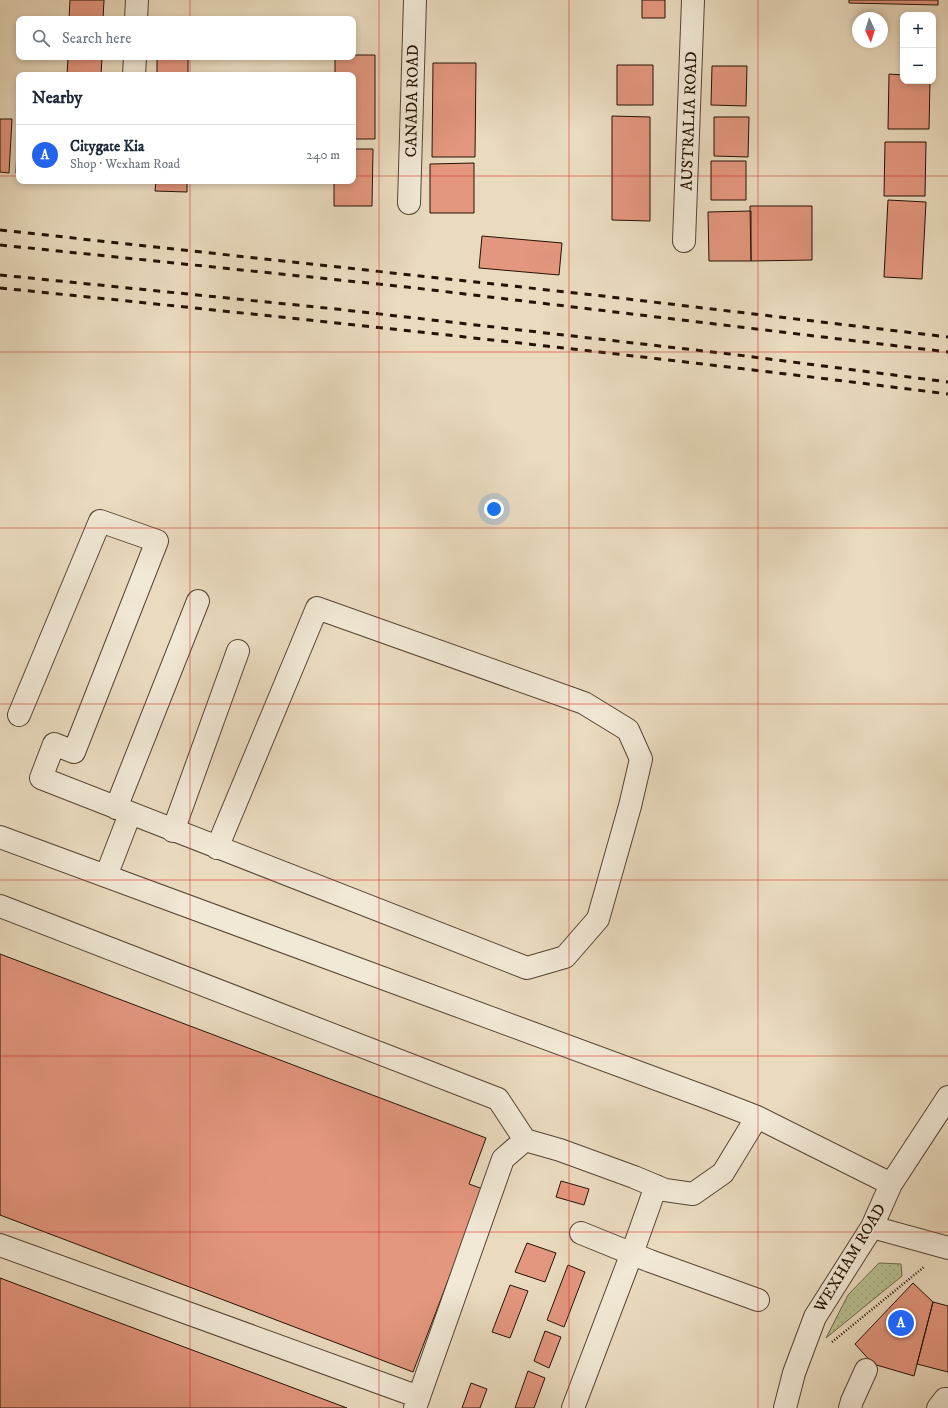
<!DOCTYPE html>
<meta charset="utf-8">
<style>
:root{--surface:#fff;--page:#f6f6f7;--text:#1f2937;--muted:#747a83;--line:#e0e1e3;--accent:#2563eb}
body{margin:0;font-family:"IM FELL DW Pica",serif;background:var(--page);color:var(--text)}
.controls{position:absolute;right:12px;top:12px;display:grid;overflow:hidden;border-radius:8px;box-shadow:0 2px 6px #0003}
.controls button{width:36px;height:36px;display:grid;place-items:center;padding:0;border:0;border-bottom:1px solid var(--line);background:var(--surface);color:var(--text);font:20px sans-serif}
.compass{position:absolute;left:852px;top:12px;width:36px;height:36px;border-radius:50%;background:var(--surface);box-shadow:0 2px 6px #0003;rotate:176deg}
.you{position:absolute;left:494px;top:509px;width:14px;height:14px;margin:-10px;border:3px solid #fff;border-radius:50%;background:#1a73e8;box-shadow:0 0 0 6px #1a73e833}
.badge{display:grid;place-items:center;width:26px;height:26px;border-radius:50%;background:var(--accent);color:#fff;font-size:13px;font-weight:700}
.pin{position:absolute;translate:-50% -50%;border:2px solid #fff;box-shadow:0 1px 4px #0006}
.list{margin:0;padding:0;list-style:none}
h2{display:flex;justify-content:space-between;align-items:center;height:52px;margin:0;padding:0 16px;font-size:17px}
h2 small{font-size:13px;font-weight:400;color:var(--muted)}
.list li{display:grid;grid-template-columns:26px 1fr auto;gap:12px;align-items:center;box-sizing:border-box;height:60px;padding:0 16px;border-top:1px solid var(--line)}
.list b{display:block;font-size:15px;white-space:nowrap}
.list p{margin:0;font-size:13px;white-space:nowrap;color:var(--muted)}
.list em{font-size:13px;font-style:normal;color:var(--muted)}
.icon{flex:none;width:22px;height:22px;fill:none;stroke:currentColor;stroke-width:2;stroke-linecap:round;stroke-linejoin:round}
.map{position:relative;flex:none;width:948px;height:1408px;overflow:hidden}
.search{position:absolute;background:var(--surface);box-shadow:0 2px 6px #0003;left:16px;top:16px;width:340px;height:44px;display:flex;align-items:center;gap:10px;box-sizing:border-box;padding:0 14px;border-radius:8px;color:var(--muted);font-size:15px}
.panel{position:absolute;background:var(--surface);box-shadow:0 2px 6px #0003;left:16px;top:72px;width:340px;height:112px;border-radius:8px}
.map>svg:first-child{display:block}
.grass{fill:url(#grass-dots);stroke:#6e694a}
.building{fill:#e4977f;stroke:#241204}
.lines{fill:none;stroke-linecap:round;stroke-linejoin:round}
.minor-casing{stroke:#564433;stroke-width:24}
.path{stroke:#241204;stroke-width:2.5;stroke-dasharray:1 2;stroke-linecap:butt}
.minor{stroke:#f1e8d5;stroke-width:22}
.rail{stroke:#241204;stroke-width:3;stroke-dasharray:7 7;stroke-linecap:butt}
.grid{fill:none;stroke:#d62828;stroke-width:1;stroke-opacity:0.55}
.labels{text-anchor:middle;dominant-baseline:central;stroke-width:3;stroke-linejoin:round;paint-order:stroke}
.street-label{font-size:16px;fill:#241204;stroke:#f1e8d5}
</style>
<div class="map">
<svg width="948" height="1408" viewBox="0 0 948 1408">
<defs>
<pattern id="grass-dots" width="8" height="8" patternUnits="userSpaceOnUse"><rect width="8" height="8" fill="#b8c091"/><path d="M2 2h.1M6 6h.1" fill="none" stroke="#9ea47b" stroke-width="1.8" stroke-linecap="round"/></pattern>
</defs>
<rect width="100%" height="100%" fill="#eadbbf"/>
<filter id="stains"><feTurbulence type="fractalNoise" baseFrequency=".005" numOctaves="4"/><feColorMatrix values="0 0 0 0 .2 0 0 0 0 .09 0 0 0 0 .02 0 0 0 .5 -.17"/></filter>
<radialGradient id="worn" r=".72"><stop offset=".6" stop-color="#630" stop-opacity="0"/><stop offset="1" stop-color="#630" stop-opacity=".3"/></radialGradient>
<path class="grass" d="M879,1263l22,1 1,12 -76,62 22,-43z"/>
<path class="building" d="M70,0h34l-1,19h-34z
M642,0h23v18h-23z
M849,0h89v5l-89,-2z
M353,55h22v84h-22v-64h-18v-18h18z
M68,57h34l-1,18h-34z
M157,57h31v18h-31z
M433,63h43l-1,94h-43z
M617,65h36v40h-36z
M712,66h35l-1,40 -35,-1z
M889,74l14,1v6h27l-1,48h-41z
M612,116l38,1v104l-38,-1z
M714,117h35l-1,40 -34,-1z
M18,118h1v55h-3z
M0,119h12l-3,54 -9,-1z
M885,142h41l-1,54h-41z
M353,149h20l-1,57h-38v-25h19z
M711,161h35v39h-35z
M474,163v50h-44v-49z
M156,181h31v11l-32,-1z
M888,200l38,2 -4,77 -38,-2z
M750,206h62v54l-61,1z
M751,211v50h-42l-1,-49z
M482,236l80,7 -3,32 -80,-7z
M0,954l486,184 -17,46 14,5 -70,183 -413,-157z
M561,1181l28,8 -5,16 -28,-8z
M527,1243l29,10 -11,29 -30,-10z
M568,1265l17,7 -21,55 -17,-7z
M0,1278l347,130h-347z
M913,1283l20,19 -19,74 -41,-12 -18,-20z
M510,1285l18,6 -18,47 -18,-6z
M933,1302l15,4v66l-31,-8z
M545,1331l16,6 -12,31 -15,-7z
M528,1371l17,7 -11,30h-19z
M471,1383l16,6 -7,19h-18z"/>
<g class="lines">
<defs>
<path id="minor" d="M136,19l1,-19
M134,75l1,-18
M409,203l6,-203
M684,241l9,-241
M19,715l81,-194 57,20 -83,211 -20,-8 -13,34 486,190 38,-11 33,-38 32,-113 11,-47 -13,-29 -44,-27 -267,-95 -100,240
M116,808l82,-207
M173,831l65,-180
M0,837l708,261 49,19 134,67
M106,876l24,-62
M0,906l498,193 27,41
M872,1227l76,21
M581,1233l69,28 108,39
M0,1245l419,152
M415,1408l88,-249 22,-19 35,10 74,27 31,13 28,4 30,-21 34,-56
M573,1408l62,-163 21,-59
M785,1408l9,-35 21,-56 57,-90 19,-43 57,-87
M850,1408l2,-7 14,-31
M938,1408l7,-9h3"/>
</defs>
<use href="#minor" class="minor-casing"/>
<path class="path" d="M832,1342l92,-75"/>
<use href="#minor" class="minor"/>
<path class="rail" d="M0,230l594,65 354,42
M0,245l407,42 541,65
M0,275l336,34 394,45 218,28
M0,288c316,32 633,66 948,106"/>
</g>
<path class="grid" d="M190,0v19M379,0v1408M569,0v1408M758,0v1408M190,57v18M0,176h19M353,176h595M190,181v1227M0,352h948M0,528h948M0,704h948M0,880h948M0,1056h948M0,1232h948"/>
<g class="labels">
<g class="street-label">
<text transform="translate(412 101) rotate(-89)">CANADA ROAD</text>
<text transform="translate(689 121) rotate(-88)">AUSTRALIA ROAD</text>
<text transform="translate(850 1258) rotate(-59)">WEXHAM ROAD</text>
</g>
</g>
<rect width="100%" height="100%" filter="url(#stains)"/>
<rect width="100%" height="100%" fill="url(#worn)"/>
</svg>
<div class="controls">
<button>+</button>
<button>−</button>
</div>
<svg class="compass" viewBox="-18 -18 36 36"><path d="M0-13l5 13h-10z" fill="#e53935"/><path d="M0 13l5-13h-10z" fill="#747a83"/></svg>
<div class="you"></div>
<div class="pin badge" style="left:901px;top:1323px">A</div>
<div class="search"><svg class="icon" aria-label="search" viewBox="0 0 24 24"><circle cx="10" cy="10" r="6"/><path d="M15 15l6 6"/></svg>Search here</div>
<section class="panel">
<h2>Nearby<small></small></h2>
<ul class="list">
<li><span class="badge">A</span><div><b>Citygate Kia</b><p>Shop · Wexham Road</p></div><em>240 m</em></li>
</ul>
</section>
</div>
